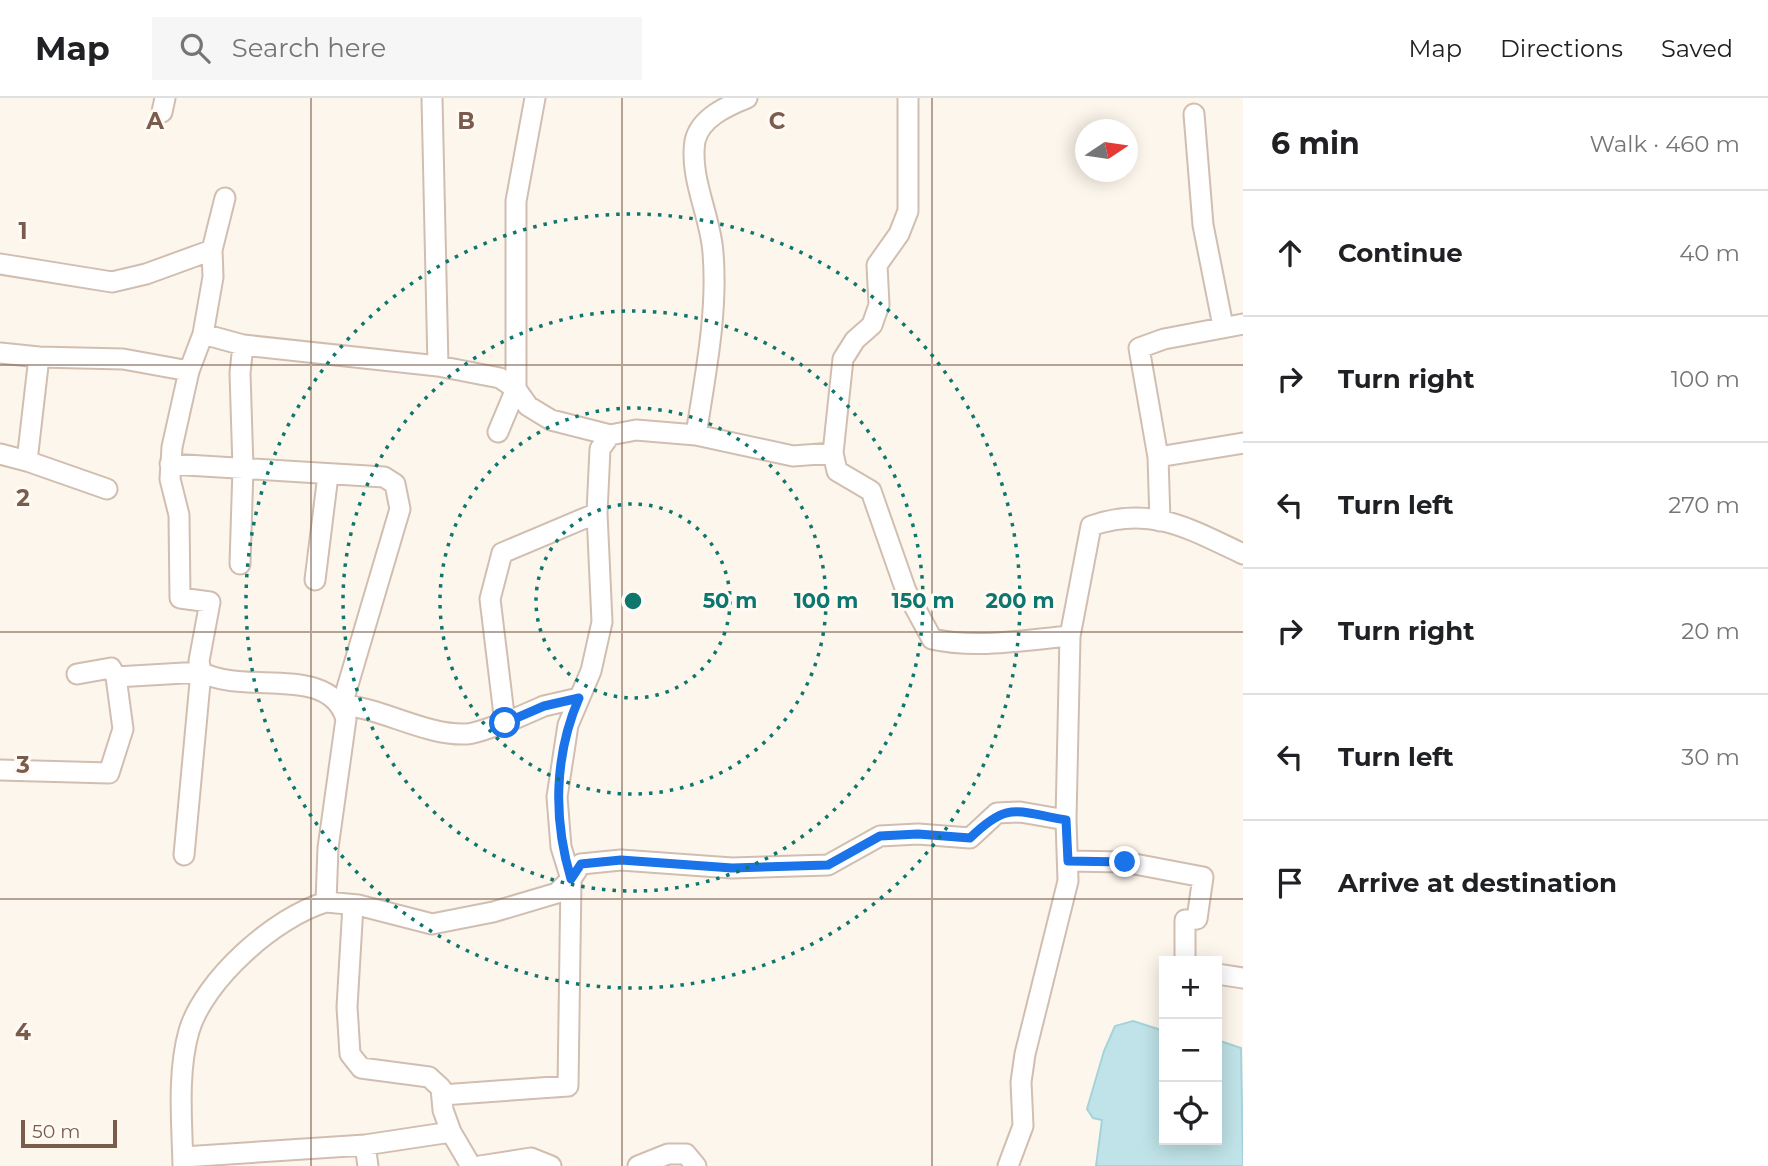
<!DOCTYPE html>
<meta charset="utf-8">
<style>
:root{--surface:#fff;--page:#f6f6f6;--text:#202124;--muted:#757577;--line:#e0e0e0}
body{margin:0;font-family:Montserrat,sans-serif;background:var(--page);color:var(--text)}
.controls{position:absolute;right:21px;bottom:21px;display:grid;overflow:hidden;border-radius:0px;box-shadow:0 4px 18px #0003}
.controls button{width:63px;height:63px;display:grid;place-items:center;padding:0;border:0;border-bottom:2px solid var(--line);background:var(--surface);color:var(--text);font:35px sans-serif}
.compass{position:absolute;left:1075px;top:21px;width:63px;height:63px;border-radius:50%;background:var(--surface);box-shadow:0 4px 18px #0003;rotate:77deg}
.scale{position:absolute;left:21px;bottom:18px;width:96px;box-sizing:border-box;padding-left:7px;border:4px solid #7a5c4d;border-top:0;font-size:19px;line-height:24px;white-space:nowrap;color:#7a5c4d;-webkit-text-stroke:5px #fffaf3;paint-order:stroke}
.stop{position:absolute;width:21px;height:21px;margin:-16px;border:5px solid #1a73e8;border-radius:50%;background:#fff}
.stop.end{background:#1a73e8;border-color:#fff;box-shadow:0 2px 7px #0008}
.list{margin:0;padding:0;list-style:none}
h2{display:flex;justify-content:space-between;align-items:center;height:91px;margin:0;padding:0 28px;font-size:30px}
h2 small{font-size:23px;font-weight:400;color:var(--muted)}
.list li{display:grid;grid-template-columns:46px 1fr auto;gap:21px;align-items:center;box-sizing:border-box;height:126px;padding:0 28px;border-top:2px solid var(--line)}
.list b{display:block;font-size:26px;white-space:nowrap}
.list em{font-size:23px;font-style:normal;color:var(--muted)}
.icon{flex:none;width:38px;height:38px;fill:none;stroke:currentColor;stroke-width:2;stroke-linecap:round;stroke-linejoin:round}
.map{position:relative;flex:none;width:1243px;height:1068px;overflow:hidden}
header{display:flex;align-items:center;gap:42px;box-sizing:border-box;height:98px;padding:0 35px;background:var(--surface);border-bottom:2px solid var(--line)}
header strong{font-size:33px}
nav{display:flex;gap:38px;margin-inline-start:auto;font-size:24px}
.search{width:490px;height:63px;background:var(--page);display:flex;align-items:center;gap:18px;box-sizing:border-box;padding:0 24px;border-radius:0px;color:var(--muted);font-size:26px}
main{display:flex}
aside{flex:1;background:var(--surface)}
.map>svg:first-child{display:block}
.water{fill:#bfe3e8;stroke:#a5d3da;stroke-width:2}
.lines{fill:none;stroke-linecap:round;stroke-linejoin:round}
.minor-casing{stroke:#d1beb0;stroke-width:23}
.minor{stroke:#fff;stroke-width:19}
.route{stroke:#1a73e8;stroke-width:9}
.grid{fill:none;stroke:#7a5c4d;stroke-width:2;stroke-opacity:0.55}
.ring{fill:none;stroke:#0f766e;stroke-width:3.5;stroke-dasharray:3.5 7}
.grid-label{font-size:23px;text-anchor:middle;font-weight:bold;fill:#7a5c4d;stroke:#fffaf3;stroke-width:6;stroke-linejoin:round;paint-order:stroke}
.centre{fill:#0f766e;stroke:#fffaf3;stroke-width:3.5}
.ring-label{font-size:21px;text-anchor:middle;font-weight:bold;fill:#0f766e;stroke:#fffaf3;stroke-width:6;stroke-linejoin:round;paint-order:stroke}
</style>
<header>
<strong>Map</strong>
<div class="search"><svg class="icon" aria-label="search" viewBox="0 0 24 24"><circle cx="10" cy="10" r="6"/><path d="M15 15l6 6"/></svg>Search here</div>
<nav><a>Map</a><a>Directions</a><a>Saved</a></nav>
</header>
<main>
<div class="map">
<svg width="1243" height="1068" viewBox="0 0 1243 1068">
<rect width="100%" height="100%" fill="#fdf6ec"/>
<path class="water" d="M1133,923l31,10v109h53v-100l24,8 2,118h-147l6,-46 -9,-2 -6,-9 17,-58 11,-25z"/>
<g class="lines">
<defs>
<path id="minor" d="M432,0l6,268
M747,0c-20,8 -47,20 -52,43 -6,37 16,76 18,112 5,60 -8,123 -17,182l97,21 40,-3
M908,0v113l-9,23 -22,31 2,40 -7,20 -17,15 -12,19 -10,94 4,18 34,20 35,100 26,48c44,10 93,1 138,-3l21,-110c60,-21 99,3 152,28
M162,14l3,-14
M1194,16l9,111 20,101
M0,166l112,18 34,-8 66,-24
M203,236l40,11 195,21 62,12 16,11 12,17 23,14 59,15
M0,255l39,4 -12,104 -27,-7
M39,259l84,2 66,12 -17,76 -2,32 9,36 1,83 30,4 -11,59 2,11c44,24 129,-9 145,47l-18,129 -2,54c-51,15 -122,78 -137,129 -12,42 -7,92 -6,135
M189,273l14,-37 10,-57 -1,-27 13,-52
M498,334l18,-43v-188l19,-103
M1158,359l85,-14
M27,363l80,28
M170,366l214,13 11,7 5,25 -58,196c40,3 84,31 125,29 12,-1 26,-8 38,-11
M1160,423l-2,-64 -19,-109 25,-9 79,-15
M240,466l3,-96 -3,-95 3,-28
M315,482l13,-105
M77,576l34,-6 5,9
M579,600l-35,8 -39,17 -15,-124 12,-46 95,-40
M0,672l109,3 14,-44 -7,-52 85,-5 -17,183
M1066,722l4,-184
M1068,763l56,1 79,15 -6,42 -12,1v41
M326,804l32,3 74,19 61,-12 64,-19 14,-14 -10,-32 -4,-50 11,-72 23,-54 11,-49 -5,-109 3,-64 10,-14 26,-5 60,5
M353,807l-6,102 3,47 11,14 68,9 12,11 2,22 8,22 20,34
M1217,876l26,4
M442,997l126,-9 3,-207 10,-15 40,-4 111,8 96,-3 52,-29 38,-2 52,4 27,-25 23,-1 46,8 2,61 -43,173 -4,28 2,44 -15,40
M365,1047l3,21
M183,1059l182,-12 86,-13
M480,1068l51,-8 20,8
M638,1068l30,-12h18l10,12"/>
</defs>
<use href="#minor" class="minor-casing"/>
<use href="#minor" class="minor"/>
</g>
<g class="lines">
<path class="route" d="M505,625l39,-17 35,-8c-25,58 -26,121 -8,181l10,-15 40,-4 111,8 96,-3 52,-29 38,-2 52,4c39,-38 46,-26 96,-18l2,41 57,1"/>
</g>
<path class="grid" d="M311,0v1068M622,0v1068M932,0v1068M0,267h1243M0,534h1243M0,801h1243"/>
<g class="ring">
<circle cx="633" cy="503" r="97"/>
<circle cx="633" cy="503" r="193"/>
<circle cx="633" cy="503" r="290"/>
<circle cx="633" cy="503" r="387"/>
</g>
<g class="grid-label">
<text x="155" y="31">A</text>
<text x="466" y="31">B</text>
<text x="777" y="31">C</text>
<text x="23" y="141">1</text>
<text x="23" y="408">2</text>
<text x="23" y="675">3</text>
<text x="23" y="942">4</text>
</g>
<circle cx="633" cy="503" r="10" class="centre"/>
<g class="ring-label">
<text x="730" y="510">50 m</text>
<text x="826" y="510">100 m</text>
<text x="923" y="510">150 m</text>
<text x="1020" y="510">200 m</text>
</g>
</svg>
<div class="controls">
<button>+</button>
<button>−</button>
<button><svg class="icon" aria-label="locate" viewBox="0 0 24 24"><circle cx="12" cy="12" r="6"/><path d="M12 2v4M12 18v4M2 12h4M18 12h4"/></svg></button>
</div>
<svg class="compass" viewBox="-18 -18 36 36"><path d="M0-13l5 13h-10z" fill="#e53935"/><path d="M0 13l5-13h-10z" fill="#757577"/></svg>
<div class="scale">50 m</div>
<div class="stop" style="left:505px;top:625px"></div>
<div class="stop end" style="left:1125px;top:764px"></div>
</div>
<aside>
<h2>6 min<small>Walk · 460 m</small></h2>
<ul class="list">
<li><svg class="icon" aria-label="ahead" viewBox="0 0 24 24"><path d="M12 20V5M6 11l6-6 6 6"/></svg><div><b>Continue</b></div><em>40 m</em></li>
<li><svg class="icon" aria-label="right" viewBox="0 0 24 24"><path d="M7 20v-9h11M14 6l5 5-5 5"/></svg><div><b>Turn right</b></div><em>100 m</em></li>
<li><svg class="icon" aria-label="left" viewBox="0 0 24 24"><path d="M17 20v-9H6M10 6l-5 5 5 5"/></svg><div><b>Turn left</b></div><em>270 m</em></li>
<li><svg class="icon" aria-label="right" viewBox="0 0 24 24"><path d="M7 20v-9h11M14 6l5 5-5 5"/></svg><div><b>Turn right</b></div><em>20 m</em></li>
<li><svg class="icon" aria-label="left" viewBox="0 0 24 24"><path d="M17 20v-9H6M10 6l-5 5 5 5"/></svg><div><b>Turn left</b></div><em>30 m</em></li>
<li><svg class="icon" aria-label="arrive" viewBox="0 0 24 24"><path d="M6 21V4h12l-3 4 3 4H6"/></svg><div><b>Arrive at destination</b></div></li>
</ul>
</aside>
</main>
